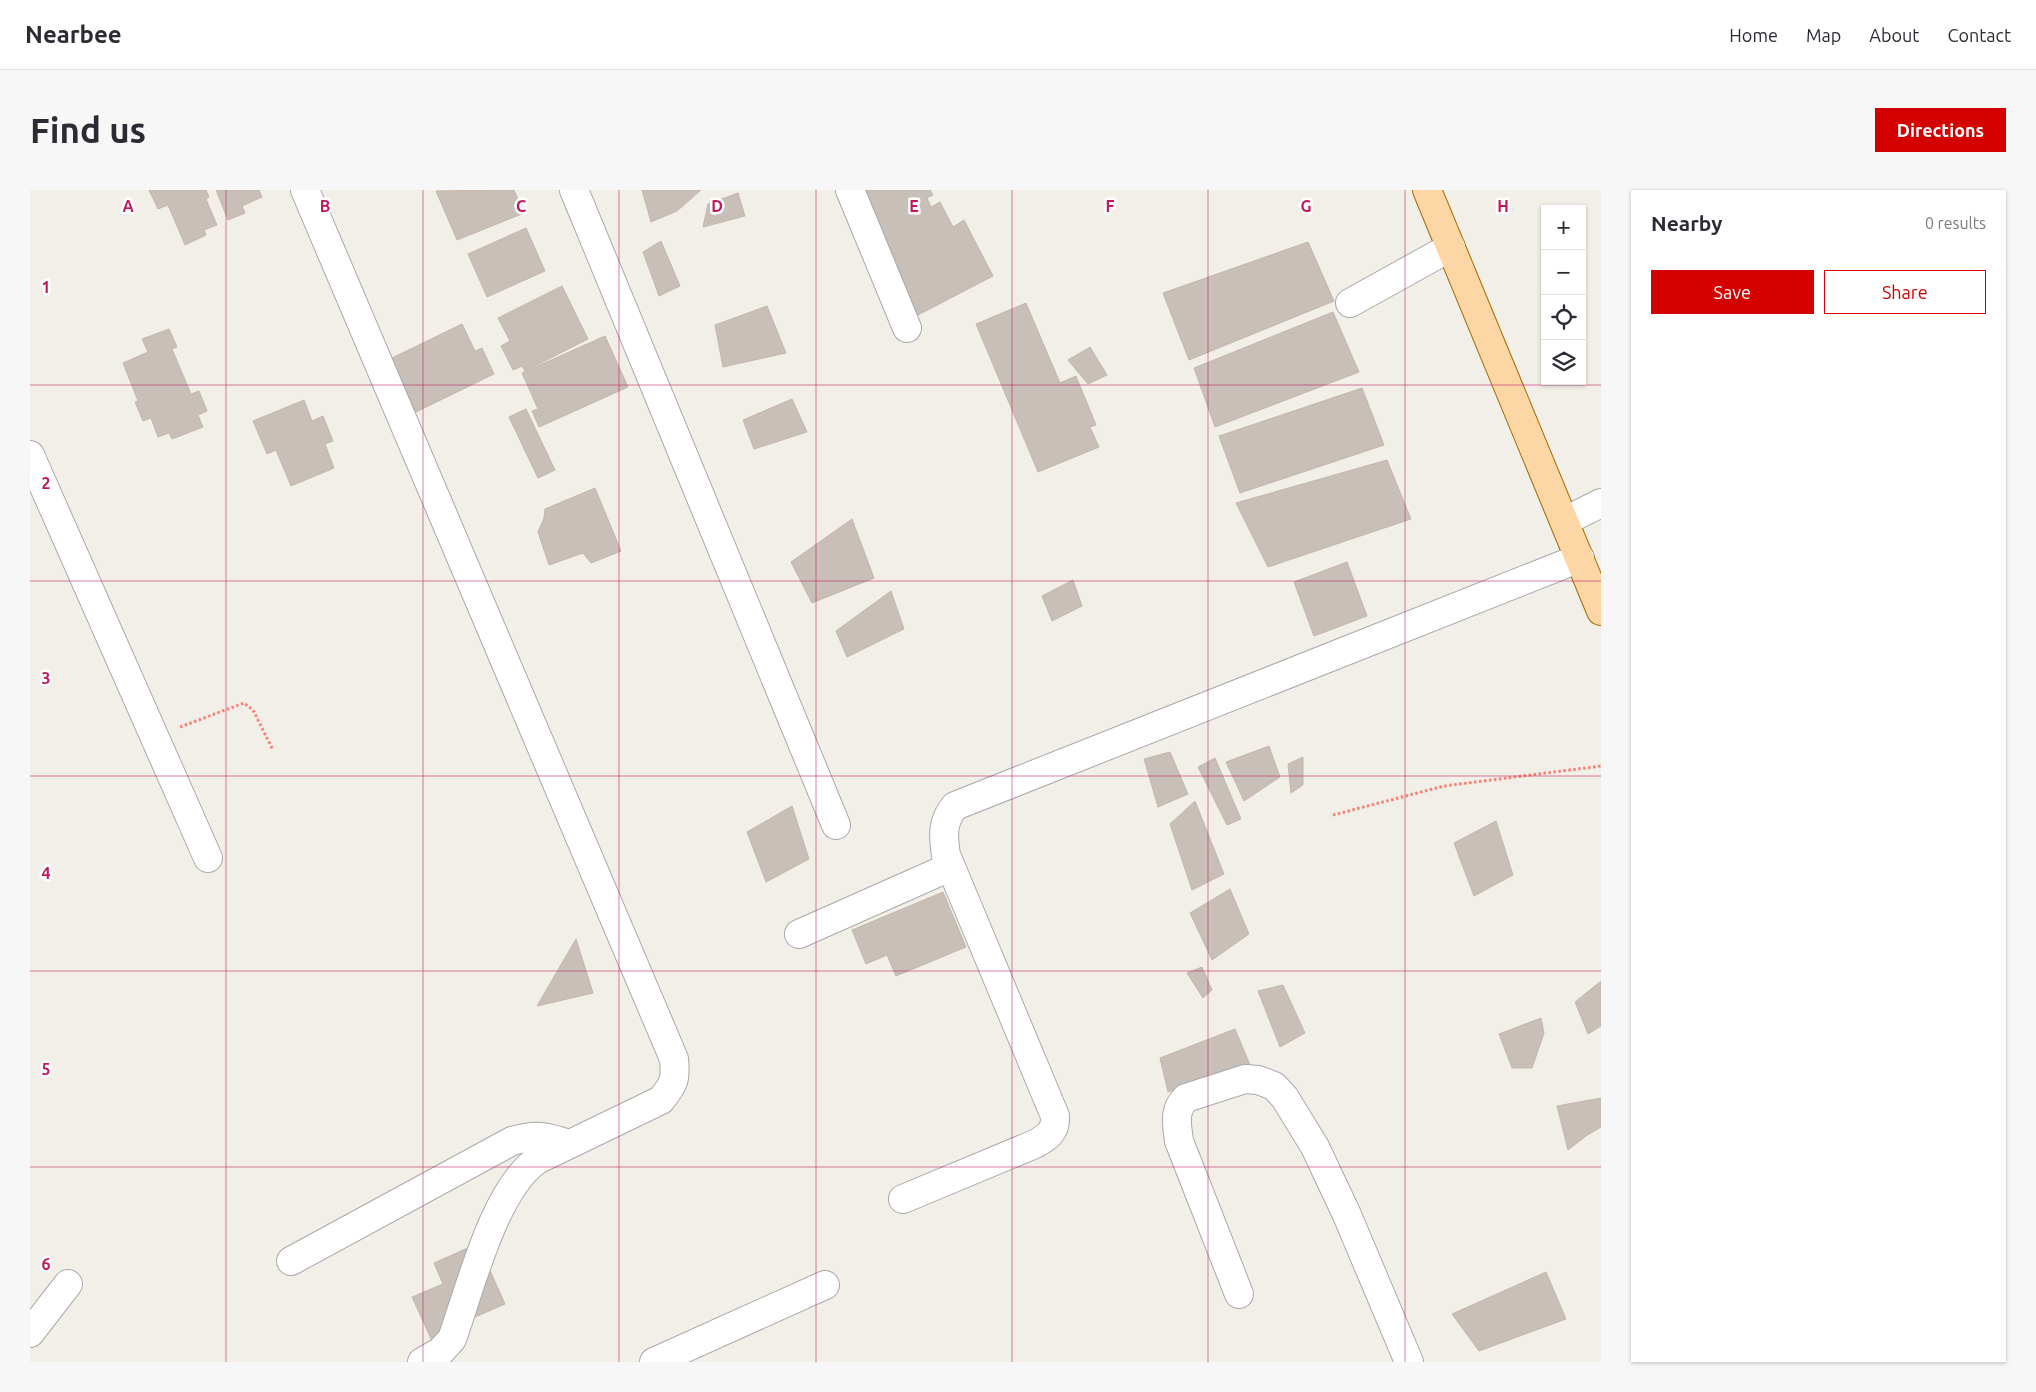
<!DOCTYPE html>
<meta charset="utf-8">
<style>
:root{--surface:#fff;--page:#f7f7f7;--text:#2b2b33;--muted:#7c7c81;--line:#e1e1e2;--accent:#d40000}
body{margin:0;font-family:Ubuntu,sans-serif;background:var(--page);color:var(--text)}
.controls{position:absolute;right:15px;top:15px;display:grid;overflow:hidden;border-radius:0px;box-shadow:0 1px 4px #0004}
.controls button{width:45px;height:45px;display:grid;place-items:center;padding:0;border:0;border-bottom:1px solid var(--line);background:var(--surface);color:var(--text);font:25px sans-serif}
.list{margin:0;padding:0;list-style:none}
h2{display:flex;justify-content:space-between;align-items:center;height:65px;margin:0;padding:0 20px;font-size:21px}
h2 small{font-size:16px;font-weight:400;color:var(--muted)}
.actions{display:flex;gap:10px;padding:15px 20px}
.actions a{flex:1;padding:11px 0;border:1px solid var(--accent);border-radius:0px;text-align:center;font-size:18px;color:var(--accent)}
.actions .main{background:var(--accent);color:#fff}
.icon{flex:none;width:28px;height:28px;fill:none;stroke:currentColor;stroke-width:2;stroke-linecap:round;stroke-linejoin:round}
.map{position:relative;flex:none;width:1571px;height:1172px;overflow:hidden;border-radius:0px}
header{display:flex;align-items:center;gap:30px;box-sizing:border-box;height:70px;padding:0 25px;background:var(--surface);border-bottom:1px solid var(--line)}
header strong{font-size:24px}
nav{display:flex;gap:28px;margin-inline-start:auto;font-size:18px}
.intro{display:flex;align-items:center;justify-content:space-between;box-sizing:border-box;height:120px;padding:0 30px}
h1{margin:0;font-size:35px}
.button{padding:12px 22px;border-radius:0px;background:var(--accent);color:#fff;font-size:18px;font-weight:700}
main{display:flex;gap:30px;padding:0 30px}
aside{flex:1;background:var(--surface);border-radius:0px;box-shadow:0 1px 4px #0004}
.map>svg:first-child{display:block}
.building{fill:#c7bfb8;stroke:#c4b6ab}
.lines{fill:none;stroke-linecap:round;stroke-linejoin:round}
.minor-casing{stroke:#a9a9a9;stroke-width:30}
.major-casing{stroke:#a06b00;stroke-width:30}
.path{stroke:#fa8072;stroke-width:3;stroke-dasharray:2.5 2.5;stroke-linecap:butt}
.minor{stroke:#fff;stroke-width:28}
.major{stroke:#fcd6a4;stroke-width:28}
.grid{fill:none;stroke:#c2185b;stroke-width:1;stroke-opacity:0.55}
.grid-label{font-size:16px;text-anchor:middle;font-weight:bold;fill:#c2185b;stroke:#fff;stroke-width:5;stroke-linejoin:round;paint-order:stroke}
</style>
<header>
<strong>Nearbee</strong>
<nav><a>Home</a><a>Map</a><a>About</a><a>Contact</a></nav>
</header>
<div class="intro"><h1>Find us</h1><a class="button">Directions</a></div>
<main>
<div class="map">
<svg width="1571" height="1172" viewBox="0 0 1571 1172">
<rect width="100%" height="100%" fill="#f2efe9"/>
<path class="building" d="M119,0h57l3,7 -3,2 11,26 -13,5 2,5 -21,10 -17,-40 -10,4z
M186,0h43l3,7 -20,9 3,7 -17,7z
M484,0l10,23 -67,27 -21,-49z
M612,0h59l-24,21 -26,11z
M824,0h76l3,5 -6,3 4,9 9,-5 13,25 11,-7 29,56 -75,39z
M708,3l7,23 -42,11 5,-23z
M496,38l19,43 -58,26 -19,-43z
M631,51l19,45 -21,10 -16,-44z
M1278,52l26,59 -145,59 -26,-67z
M532,96l26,53 -63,32 -3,-5 -9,4 -12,-24 9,-5 -12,-23z
M996,113l34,80 16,-7 20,49 -6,2 9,20 -61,25 -62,-148z
M737,116l19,47 -63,14 -8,-42z
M1303,122l26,60 -144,55 -21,-59z
M432,134l13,27 7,-3 12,26 -78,38 -26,-53z
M139,139l8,18 -5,2 19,45 8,-3 8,20 -9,4 5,12 -31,12 -3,-6 -11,4 -7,-19 -8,3 -8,-19 3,-1 -15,-38 25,-11 -6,-13z
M575,146l23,51 -89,40 -7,-16 6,-2 -16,-36z
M1060,157l17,28 -19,9 -20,-24z
M1332,198l22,57 -144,48 -21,-57z
M762,209l15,33 -53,17 -11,-29z
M274,210l8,21 11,-5 10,25 -8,3 9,24 -43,18 -15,-36 -9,4 -14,-33z
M496,219l29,61 -17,8 -29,-61z
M1357,270l24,59 -143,48 -32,-64z
M565,298l26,63 -30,12 -8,-10 -34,12 -11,-33 6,-14 1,-9z
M822,329l22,59 -62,25 -21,-41z
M1317,372l20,54 -53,20 -20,-54z
M1043,390l9,26 -30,15 -10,-25z
M861,401l13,38 -57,28 -11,-26z
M1239,556l11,31 -36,24 -18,-39z
M1140,562l18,42 -30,13 -14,-48z
M1273,567v28l-12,8 -3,-29z
M1185,568l26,61 -14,6 -29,-58z
M1165,611l29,73 -32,16 -22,-66z
M762,616l17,53 -43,23 -19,-50z
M1466,631l17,54 -39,21 -20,-53z
M1200,699l19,45 -37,26 -22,-47z
M913,702l23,55 -70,29 -9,-21 -21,9 -14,-34z
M546,749l17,54 -56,13z
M1172,777l10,23 -9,8 -16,-25z
M1571,791v45l-13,8 -13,-32z
M1253,795l22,48 -25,14 -22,-56z
M1511,828l3,15 -12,35h-20l-13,-34z
M1205,839l15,36 -82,27 -8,-34z
M1571,908v29l-15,9 -18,14 -11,-44z
M440,1057l18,19 17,38 -39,17 -34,20 -20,-44 31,-13 -9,-21z
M1516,1082l20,47 -87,32 -27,-37z"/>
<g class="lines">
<defs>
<path id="minor" d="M275,0l369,869c2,21 0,25 -13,41l-124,60c-43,30 -67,129 -85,179l-11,12 -19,11
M544,0l262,635
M820,0l57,138
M1320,113l101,-56
M0,265l178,403
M1535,331l36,-18
M769,744l151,-67
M873,1009l132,-55c13,-7 21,-13 20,-28l-109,-261c-3,-19 -4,-34 9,-49l625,-248
M261,1071l221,-120c24,-7 33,-5 57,3
M1209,1104l-60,-153c-2,-17 -6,-30 7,-43l59,-19 13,1 16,6 11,12 30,49 32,68 62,147
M0,1143l38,-49
M624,1172l171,-77"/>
<path id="major" d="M1397,0l174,421"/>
</defs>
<use href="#minor" class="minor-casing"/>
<use href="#major" class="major-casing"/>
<path class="path" d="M150,537l64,-24 9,7 20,40
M1303,625l111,-29 157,-20"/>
<use href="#minor" class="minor"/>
<use href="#major" class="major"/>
</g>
<path class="grid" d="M196,0v1172M393,0v1172M589,0v1172M786,0v1172M982,0v1172M1178,0v1172M1375,0v1172M0,195h1571M0,391h1571M0,586h1571M0,781h1571M0,977h1571"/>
<g class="grid-label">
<text x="98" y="22">A</text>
<text x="295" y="22">B</text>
<text x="491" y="22">C</text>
<text x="687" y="22">D</text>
<text x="884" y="22">E</text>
<text x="1080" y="22">F</text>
<text x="1276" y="22">G</text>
<text x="1473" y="22">H</text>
<text x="16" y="103">1</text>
<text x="16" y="299">2</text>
<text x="16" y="494">3</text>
<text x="16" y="689">4</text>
<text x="16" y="885">5</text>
<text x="16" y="1080">6</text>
</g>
</svg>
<div class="controls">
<button>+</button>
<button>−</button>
<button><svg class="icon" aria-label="locate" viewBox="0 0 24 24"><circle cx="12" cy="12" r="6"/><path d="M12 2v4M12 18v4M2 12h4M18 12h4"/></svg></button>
<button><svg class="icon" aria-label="layers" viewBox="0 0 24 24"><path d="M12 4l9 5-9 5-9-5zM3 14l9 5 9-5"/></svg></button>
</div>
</div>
<aside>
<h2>Nearby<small>0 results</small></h2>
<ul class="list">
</ul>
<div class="actions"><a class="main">Save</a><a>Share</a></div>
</aside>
</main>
